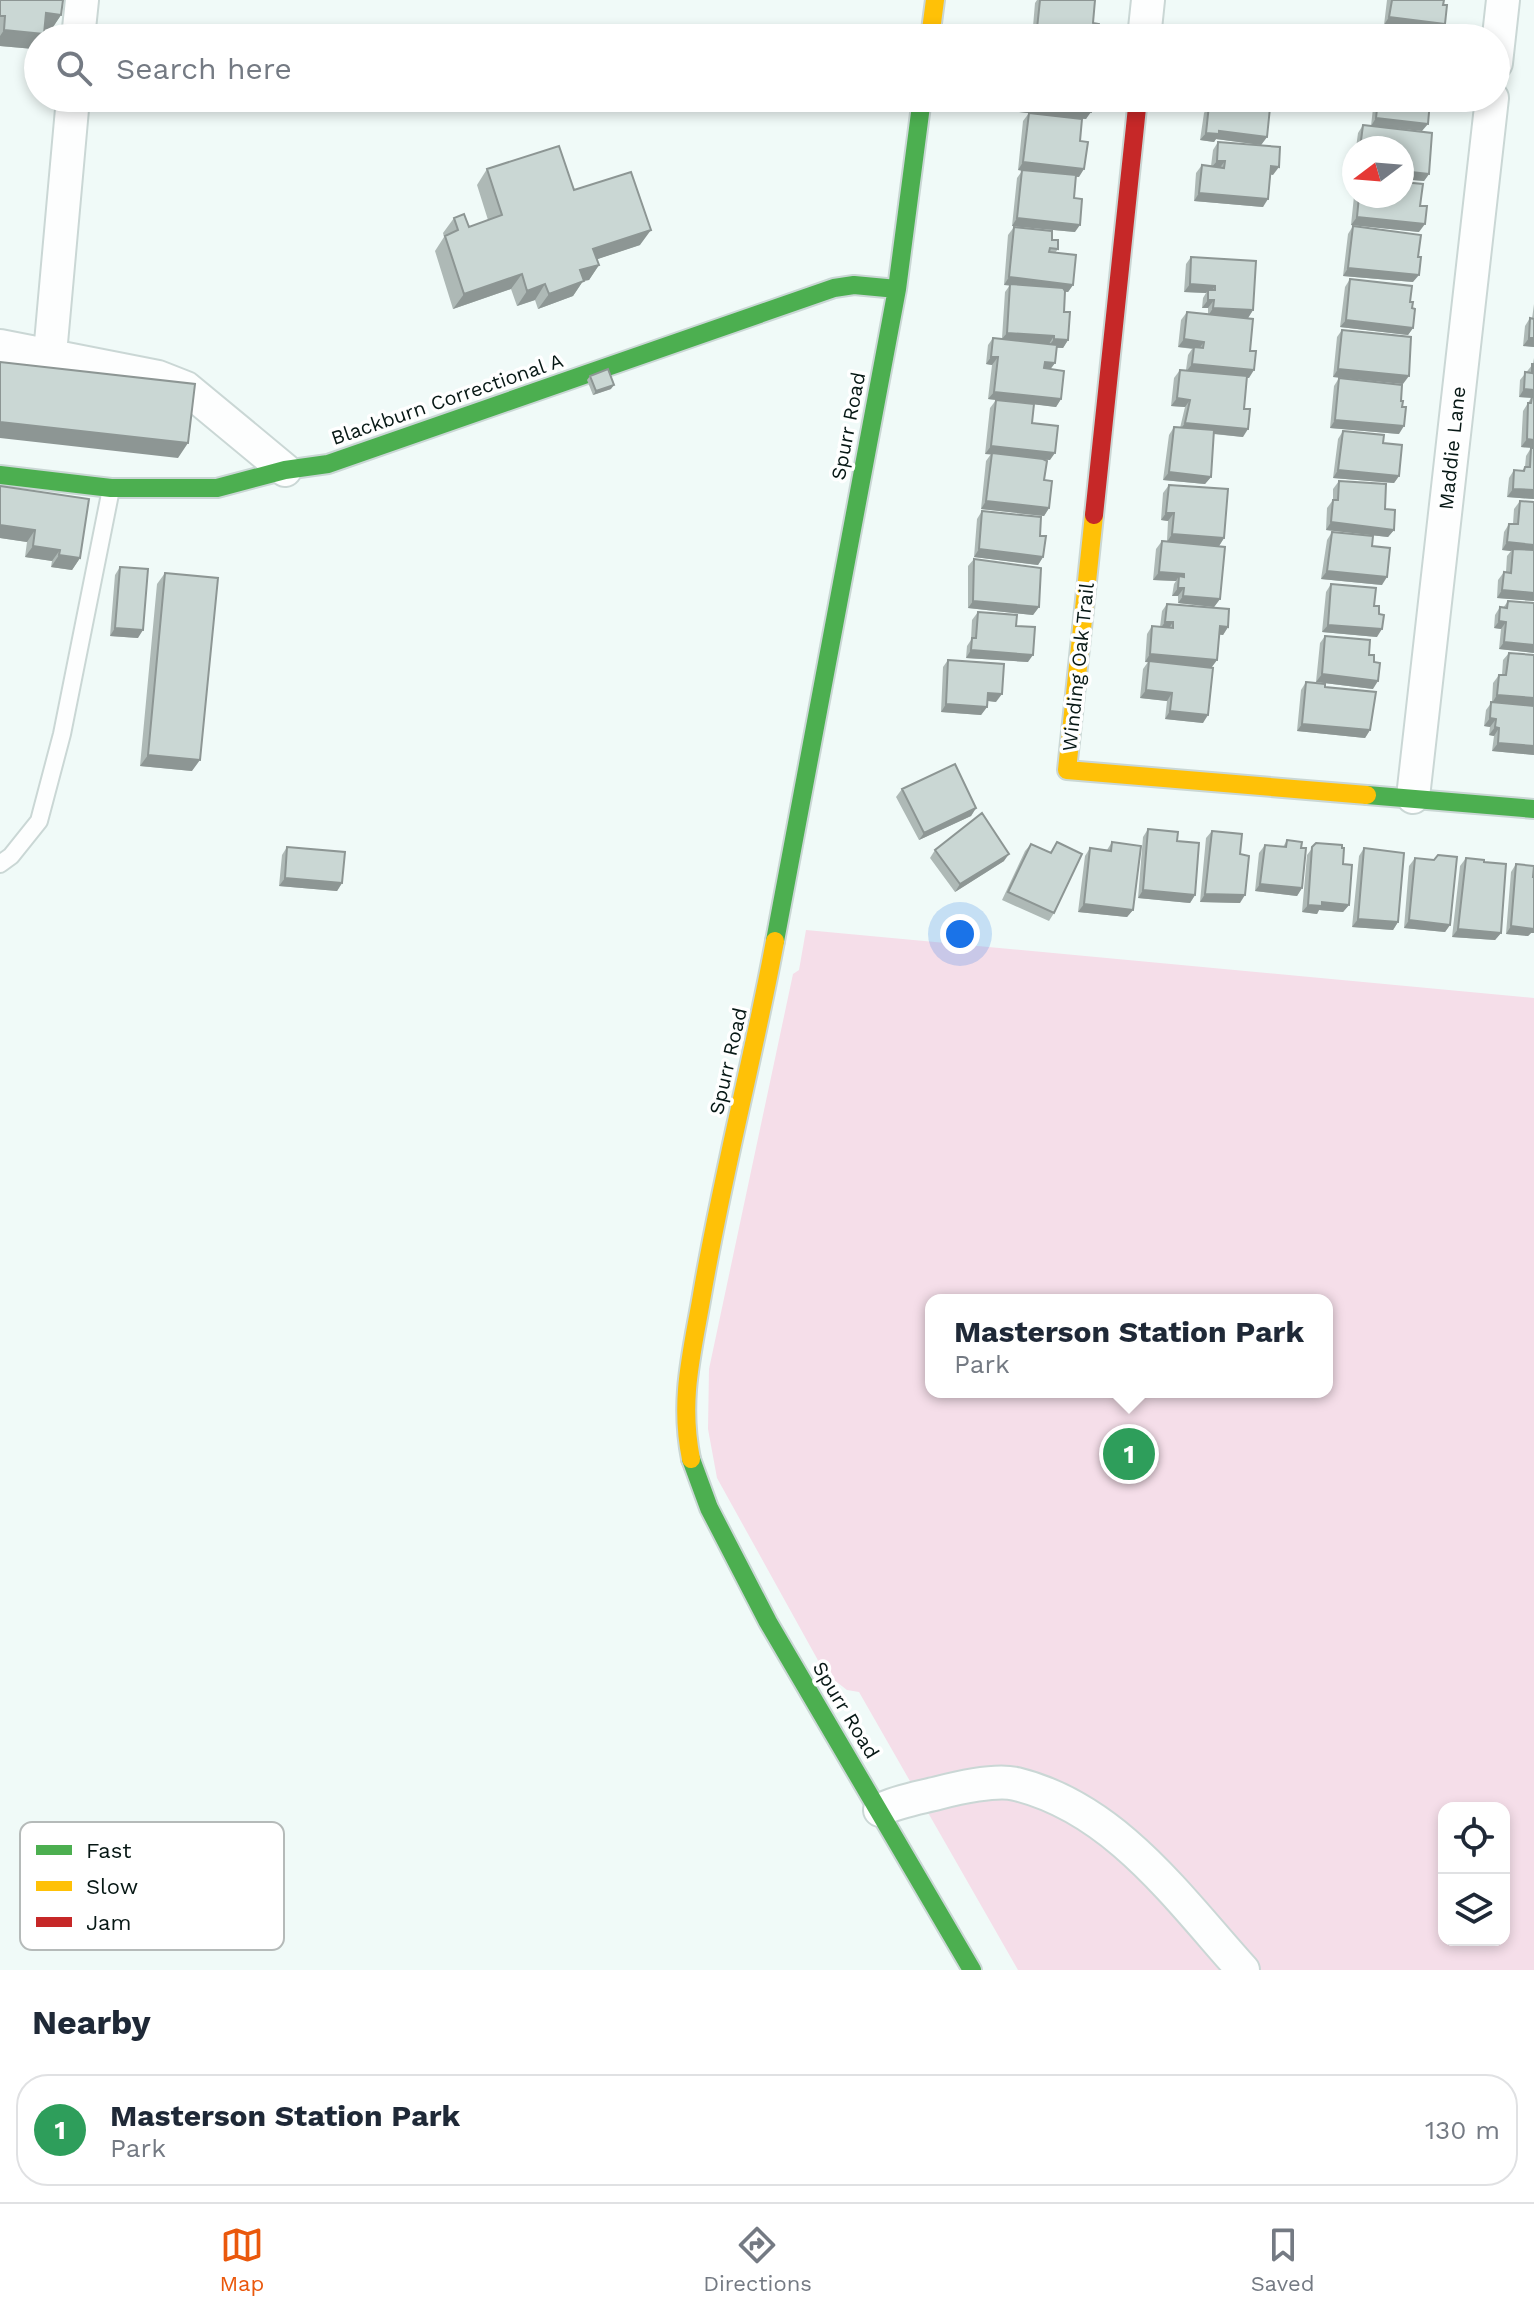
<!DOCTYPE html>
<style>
:root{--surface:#fff;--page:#f6f6f7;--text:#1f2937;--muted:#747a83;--line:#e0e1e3;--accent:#ea580c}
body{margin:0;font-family:"Work Sans",sans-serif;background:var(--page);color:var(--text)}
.controls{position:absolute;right:24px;bottom:24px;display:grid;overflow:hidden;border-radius:16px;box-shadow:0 4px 12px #0003}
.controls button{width:72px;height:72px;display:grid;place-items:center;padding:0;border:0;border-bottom:2px solid var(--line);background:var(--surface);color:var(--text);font:40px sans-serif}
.compass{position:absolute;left:1342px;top:136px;width:72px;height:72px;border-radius:50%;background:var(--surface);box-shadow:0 4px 12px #0003;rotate:254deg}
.you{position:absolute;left:960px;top:934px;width:28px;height:28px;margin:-20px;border:6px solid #fff;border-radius:50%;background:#1a73e8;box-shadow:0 0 0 12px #1a73e833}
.badge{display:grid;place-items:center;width:52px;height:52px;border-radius:50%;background:var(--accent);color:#fff;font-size:26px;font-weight:700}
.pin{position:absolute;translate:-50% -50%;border:4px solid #fff;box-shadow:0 2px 8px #0006}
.popup{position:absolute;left:925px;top:1294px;width:408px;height:104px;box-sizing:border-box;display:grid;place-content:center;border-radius:16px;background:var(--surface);filter:drop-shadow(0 2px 6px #0005);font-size:26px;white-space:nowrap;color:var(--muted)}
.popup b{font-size:30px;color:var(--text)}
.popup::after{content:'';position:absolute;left:50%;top:100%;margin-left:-16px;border:16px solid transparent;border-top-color:var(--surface)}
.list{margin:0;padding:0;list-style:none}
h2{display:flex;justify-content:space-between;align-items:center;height:104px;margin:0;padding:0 32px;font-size:34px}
h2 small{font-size:26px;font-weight:400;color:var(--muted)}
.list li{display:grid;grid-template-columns:52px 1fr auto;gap:24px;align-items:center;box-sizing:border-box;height:112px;margin:0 16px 16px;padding:0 16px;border:2px solid var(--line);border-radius:32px}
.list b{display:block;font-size:30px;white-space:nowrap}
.list p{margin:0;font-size:26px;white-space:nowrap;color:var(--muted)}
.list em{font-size:26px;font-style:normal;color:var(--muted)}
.icon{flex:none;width:44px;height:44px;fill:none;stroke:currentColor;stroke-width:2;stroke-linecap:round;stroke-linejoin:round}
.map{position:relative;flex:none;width:1534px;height:1970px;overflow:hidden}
.search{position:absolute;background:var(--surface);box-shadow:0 4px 12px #0003;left:24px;right:24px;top:24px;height:88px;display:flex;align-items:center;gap:20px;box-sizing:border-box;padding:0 28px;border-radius:44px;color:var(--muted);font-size:30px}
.sheet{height:232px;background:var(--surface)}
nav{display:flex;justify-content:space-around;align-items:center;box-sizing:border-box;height:112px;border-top:2px solid var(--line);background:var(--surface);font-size:22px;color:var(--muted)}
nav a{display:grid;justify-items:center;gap:4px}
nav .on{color:var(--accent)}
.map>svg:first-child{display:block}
.green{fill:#f5dee9;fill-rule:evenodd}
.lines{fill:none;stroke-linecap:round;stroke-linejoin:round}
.lane-casing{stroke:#cad7d5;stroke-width:20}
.street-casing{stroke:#cad7d5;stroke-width:36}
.fast-casing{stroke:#cad7d5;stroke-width:22}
.slow-casing{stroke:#cad7d5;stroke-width:22}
.jam-casing{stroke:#cad7d5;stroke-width:22}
.lane{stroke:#fdfefe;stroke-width:16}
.street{stroke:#fdfefe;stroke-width:32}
.fast{stroke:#4caf50;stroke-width:18}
.slow{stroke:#ffc107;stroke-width:18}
.jam{stroke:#c62828;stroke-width:18}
.wall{fill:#aeb9b6}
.shaded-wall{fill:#8d9694}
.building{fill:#cad7d4;stroke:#8d9694;stroke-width:2}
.labels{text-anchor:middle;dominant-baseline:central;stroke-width:7;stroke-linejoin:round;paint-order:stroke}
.street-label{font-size:20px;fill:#071815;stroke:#fff}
.key{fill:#fff;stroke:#b5bab9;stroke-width:2}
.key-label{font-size:22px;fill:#071815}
</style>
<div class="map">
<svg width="1534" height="1970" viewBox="0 0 1534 1970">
<rect width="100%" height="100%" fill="#f0faf8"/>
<path class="green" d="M806,930l728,68v972h-516l-159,-278 -12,-2 -22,-17 -108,-195 -9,-49 1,-60 84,-395 6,-4zM931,1300h396v92h-396zM1444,1808h60v132h-60z"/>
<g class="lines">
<defs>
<path id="lane" d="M0,864l11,-8 28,-35 23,-87 49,-245"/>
<path id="street" d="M78,38l4,-38
M1144,38l4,-38
M1496,63l7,-63
M0,346l158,31 28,11 99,82
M50,354l23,-256
M1413,797l79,-699
M880,1810c18,-9 38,-12 58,-17 19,-5 59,-14 78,-9 99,24 162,114 227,186"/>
<path id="fast" d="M0,475l111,13h106l68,-18 43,-6 506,-176 20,-3 43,4
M1367,795l167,14
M775,941l122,-652 25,-191
M691,1459l18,49 59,114 204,348"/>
<path id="slow" d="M930,38l5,-38
M1094,515l-27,255 300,25
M691,1459c-12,-59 1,-106 11,-164 20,-119 51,-235 73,-354"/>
<path id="jam" d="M1094,515l44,-417"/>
</defs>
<use href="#lane" class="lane-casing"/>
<use href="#street" class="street-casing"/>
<use href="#fast" class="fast-casing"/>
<use href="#slow" class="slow-casing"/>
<use href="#jam" class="jam-casing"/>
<use href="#lane" class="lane"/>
<use href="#street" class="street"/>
<use href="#fast" class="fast"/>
<use href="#slow" class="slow"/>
<use href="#jam" class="jam"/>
</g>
<path class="wall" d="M0,0l61,15 -10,15 -6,-1 -1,5 -3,4h-3l-4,11 -34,-3z
M1037,0h58l-2,23 5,15h-66l3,-35z
M1387,0h57l1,24 -6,7 -55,-6z
M1223,25l54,13h-60v-5z
M1383,27l62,11h-68l1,-3z
M1021,98h72l-7,21h-4l-2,22 -1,36h-3l-2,21 1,34 -63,-6 5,-48 5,-7 -4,-1 5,-49 6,-8 41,5 -51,-6z
M1212,98h59l-4,39 -6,8 -45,-6 -2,3 -14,-2 4,-27 5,-8h2z
M1370,98h68l-6,11 -61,17 2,-18h-4z
M1363,125l69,8 -3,41 -5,7 -22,-2v-31h-46l2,-15z
M1218,142l55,33 -2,-1 -8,33 -69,-6 2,-28 6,-8 9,1 2,-16z
M487,169l87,21 66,55 -43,14 2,6 -10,15 -6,1 -10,15 -35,13 -3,-9 -18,6 -6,-17 -58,20 -18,-58 9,-14 -1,-4 11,-15 15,9 19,-7 -11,-35z
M1354,196h48l17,36 -68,-7z
M1353,226l60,56 -70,-6 5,-42z
M1014,227l38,13 6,9 -3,4 18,32 -5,7h-3l-1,20 4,28 -5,8h-7l-1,15 -5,6 11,30 -5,8 -22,-3 -2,19 18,37h-6v20l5,28 -5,8 -63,-7 5,-48 5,-7h-6l5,-46 6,-8 -8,-1 4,-34 -6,-1 2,-19 5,-7h9l3,-46 5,-7h-6l4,-50z
M1191,257l62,53 -5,8 2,33 -1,27h-2l-3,31 -1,28 -30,-3 -2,43 -6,7 -42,-4 6,-45 5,-8 6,1 5,-21 -14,-1 3,-28 6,-8h6l2,-15 4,-6 -14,-2 3,-27 6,-8 21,2v-6h-6l1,-10 3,-5 -22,-1 2,-28z
M1350,279l62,29 1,20 -5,7 -68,-8 5,-40z
M1534,304v43l-11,-1 2,-20 5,-8 2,1z
M1342,330l61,54 -70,-7 4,-40z
M1534,358v90l-13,-1 2,-36 8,-13 -12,-1 1,-17 13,-16z
M590,376l21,13 -18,6 -6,-15z
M1339,378l60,56 -69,-6 4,-42z
M1343,431l40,12 16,33 -5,7 -61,-5 5,-39z
M1531,448h3v51l-27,-2 2,-19 5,-8 8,1 3,-4 1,-11z
M1339,481l46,28 9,21 -6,7 -62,-7 1,-22 6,-8v-11z
M1169,485l55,53 -5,8 1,53 -6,8 -36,-4v-7h-6l2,-12 2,-3 -23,-1 3,-31 6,-8h5l1,-20 -7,-1 2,-27z
M0,486l80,72 -8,12 -21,-3 1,-6 -27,-4 2,-15 -27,-4z
M1520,501l14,100 -37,-3 1,-18 6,-8h2l1,-16 4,-5 -9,-1 2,-18 5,-8h4l1,-15z
M982,511l58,25 3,21 -5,8 -64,-8 3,-38z
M1332,532l40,14 10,39 -61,-6 6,-39z
M974,559l65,48 -6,8 -65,-7v-42z
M120,567l18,71 -28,-2 5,-61z
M165,573l27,198 -52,-5 17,-182z
M1331,584l43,22 3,31 -55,-5 4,-40z
M1508,601l26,2v50l-35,-4 2,-20 -7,-1 1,-13 5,-8 3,1z
M1167,604l61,23 -5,8 -4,-1 -2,26 -6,8 -8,55 -38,-4 2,-18 -27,-3 3,-29 5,-7h-3l2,-28 5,-8 8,1 2,-16z
M978,612l38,14 12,36 -62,-4 1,-12 4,-6 1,-20z
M1325,636l44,19 4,34 -57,-7 4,-39z
M1509,653l25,2v100l-42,-4 2,-15 -5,-1 1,-8 -6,-1 2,-16 6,-8 1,-19 6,-8h3l1,-15z
M948,660l48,42 -9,-1v6l-6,8 -40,-3 2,-45z
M1306,682l19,5 45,43 -5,8 -68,-7 4,-41z
M902,789l74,19 -5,8 -52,24 -23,-43z
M1148,829l29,12 18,54 -5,8 -52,-5 5,-61z
M1212,831l28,23v49l-40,-1 6,-64z
M1287,840l14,8 1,40 -5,8 -42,-5 4,-38 6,-8 18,2z
M1057,842l-3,71 -5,8 -47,-21 23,-49 6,-7 19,9z
M1112,842l21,68 -6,7 -49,-5 7,-56 5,-8 17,2z
M1316,843l27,21 6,41 -6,7 -24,-2 -2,4 -15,-2 5,-57z
M287,847l55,36 -5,8 -58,-5 3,-31z
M1364,848l34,74 -5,8 -41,-3 7,-71z
M935,850l69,11 -49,31 -25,-34z
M1415,858l35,67 -5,7 -41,-4 5,-62z
M1466,858l18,4 17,71 -6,7 -43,-3 8,-71z
M1516,864l17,13 -2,56 -3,3 -22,-2 5,-62z"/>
<path class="shaded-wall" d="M46,13l15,2 -10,15 -15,-2z
M1389,17l56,7 -6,7 -55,-6z
M4,30l40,4 -3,4h-3v5l-4,6 -34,-3v-10z
M1374,100h4l-5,8h-4z
M1430,101l7,1 -5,7h-7z
M1025,104l66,8 -5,7 -67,-7z
M1376,118l52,6 -6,7 -51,-5z
M1219,131l48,6 -6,8 -45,-6 -2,3 -14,-2 6,-7z
M1217,161h8l-6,8 -8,-1z
M1023,162l61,7 -5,8 -61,-7z
M1271,166l8,1 -6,8 -7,-1z
M1402,171l27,3 -5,7 -22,-2z
M1199,193l69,6 -5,8 -69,-6z
M1357,217l68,7 -6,8 -68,-7z
M1017,218l63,7 -5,7 -63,-6z
M651,230l-11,15 -57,19 10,-15z
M599,265l-10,15 -6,1 -10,15 -35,13 11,-15 31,-24z
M1348,268l71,7 -6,7 -70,-6z
M522,274l-11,15 -58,20 11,-15z
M1009,277l64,8 -5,7 -64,-7z
M545,284l-10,16 -18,6 10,-15z
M1190,284l25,2 -5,8 -2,-4 -2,3 -22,-1z
M1208,300h6l-6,8h-6z
M1213,308l40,2 -5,8 -40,-2z
M1346,320l67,8 -5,7 -68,-8z
M1007,333l47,3 -5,8 -48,-4z
M1529,338h5v9l-11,-1z
M1054,339l14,1 -5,8 -15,-1z
M1184,339l20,3 -5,7 -21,-2z
M991,357h7l-6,8 -6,-1z
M1045,362l10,1 -6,8 -10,-1z
M1192,364l62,6 -5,8 -63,-6z
M1338,369l71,7 -6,8 -70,-7z
M614,385l-3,4 -18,6 3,-4z
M1524,389l10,1v8l-15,-1z
M994,392l67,7 -5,8 -68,-8z
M1177,398l13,2 -5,7 -14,-1z
M1335,420l69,6 -5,8 -69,-6z
M0,422l188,21 -10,15 -178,-20z
M1185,423l63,6 -5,8 -63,-7z
M1527,439l7,1v8l-13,-1z
M991,446l64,7 -5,7 -65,-6z
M1338,470l61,6 -5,7 -61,-5z
M1169,472l42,5 -6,7 -42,-4z
M1513,489l21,1v9l-27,-2z
M986,501l63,7 -5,8 -63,-7z
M1166,513h8l-6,8 -7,-1z
M1331,522l63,8 -6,7 -62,-7z
M0,525l35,5 -8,12 -27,-4z
M1172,534l52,4 -5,8 -52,-4z
M1507,542l27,3v8l-21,-4 -2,2 -9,-1z
M33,546l27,4 -8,11 -27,-4z
M979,549l64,8 -5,8 -64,-8z
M59,555l21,3 -8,12 -21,-3z
M1327,571l60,6 -5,8 -61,-6z
M1159,572l25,2 -5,8v-6l-3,5 -23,-1z
M1178,588h6l-6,8h-6z
M1502,590l32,3v8l-37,-3z
M1183,596l37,3 -6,8 -36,-4z
M973,601l66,6 -6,8 -65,-7z
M1499,621l7,1 -5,7 -7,-1z
M1165,622h8l-5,8 -8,-1z
M1328,625l54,4 -5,8 -55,-5z
M1220,626l8,1 -5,8 -9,-1z
M115,628l28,2 -5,8 -28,-2z
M1504,642l30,3v8l-35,-4z
M971,650l62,5 -5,7 -62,-4z
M1150,654l67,6 -6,8 -66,-6z
M1322,674l56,7 -5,8 -57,-7z
M1146,690l26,3 -5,8 -27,-3z
M988,693l14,1 -6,8 -14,-2z
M1497,695l37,3v8l-42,-3z
M946,704l41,3 -6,8 -40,-3z
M1170,711l38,4 -5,8 -38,-4z
M1490,718l6,1 -6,8 -6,-1z
M1302,724l68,6 -5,8 -68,-7z
M1495,727l4,1 -5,8 -5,-1z
M1498,743l36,3v9l-42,-4z
M148,755l52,5 -8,11 -52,-5z
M976,808l-5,8 -52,24 5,-7z
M1009,854l-5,7 -49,31 5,-8z
M285,878l57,5 -5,8 -58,-5z
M1260,884l42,4 -5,8 -42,-5z
M1143,890l52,5 -5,8 -52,-5z
M1205,894l40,1 -5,8 -40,-1z
M1322,902l27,3 -6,7 -24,-2 -2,4 -15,-2 6,-7z
M1084,904l49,6 -6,7 -49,-5z
M1358,919l40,3 -5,8 -41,-3z
M1409,920l41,5 -5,7 -41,-4z
M1534,925v8h-3l-3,3 -22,-2 5,-8z
M1458,929l43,4 -6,7 -43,-3z"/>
<path class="building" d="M0,0h63l-2,15 -15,-2 -2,21 -40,-4 1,-14h-5z
M1040,0h55l-2,23 6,1 -1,14h-62z
M1392,0h52l-1,5h4l-2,19 -56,-7z
M1223,25l55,5 -1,8h-55z
M1383,27l62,8v3h-63z
M1025,98h68l-2,14 -66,-8z
M1216,98h55l-4,39 -48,-6v3l-13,-1 3,-28 6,1z
M1374,98h64l-1,4 -7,-1 -2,23 -52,-6 2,-18h-4z
M1029,113l53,6 -2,22 8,1 -4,27 -61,-7z
M1363,125l69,8 -3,41 -27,-3v-23h-42z
M1218,142l62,5 -1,20 -8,-1 -3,33 -69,-6 3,-28 22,3 1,-7h-8z
M559,146l15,44 57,-18 20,58 -58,19 6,16 -19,5 4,11 -35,13 -4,-10 -18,7 -5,-17 -58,20 -19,-58 13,-6 -4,-12 10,-4 5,13 33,-12 -15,-46z
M1022,170l54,5 -2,23 8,1 -2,26 -63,-7z
M1402,182l21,2 -3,22h7l-2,18 -68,-7 2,-21h43z
M1353,226l68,9 -3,22h3l-2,18 -71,-7z
M1014,227l38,4v9h6v9l-8,-1 -1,4 27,3 -3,30 -64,-8z
M1191,257l65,4 -3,49 -40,-2 1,-8h-6v-10h7v-4l-25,-2z
M1350,279l62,7 -2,16h3l-1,6 3,1 -2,19 -67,-8z
M1010,284l53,4 2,3 -1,21h6l-2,28 -14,-1v-3l-47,-3z
M1187,312l66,7 -3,32h6l-2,19 -62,-6 2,-17 9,1 1,-6 -20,-3z
M1530,318l4,1v19h-5z
M1342,330l69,7 -2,39 -71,-7z
M993,338l64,7 -2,18 -10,-1 -1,6 20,3 -3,28 -67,-7 4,-35h-7z
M0,362l195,22 -7,59 -188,-21z
M1532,364h2v26l-10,-1 1,-17 7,1z
M608,369l6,16 -18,6 -6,-15z
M1180,370l67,6 -3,33h6l-2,20 -63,-6 5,-23 -13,-2z
M1339,378l63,7 -1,16h2l-1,6h4l-2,19 -69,-6z
M1532,397h2v43l-7,-1 1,-36h3z
M996,400l38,4 -2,19 26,3 -3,27 -64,-7z
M1174,427l40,3 -3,47 -42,-5z
M1343,431l41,4 -1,8 19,2 -3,31 -61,-6z
M1531,448h3v42l-21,-1 1,-19 10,1 1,-4h5z
M992,453l51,6 4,2 -3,19 8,1 -3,27 -63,-7z
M1339,481l47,3 -1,25 10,1 -1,20 -63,-8 2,-22h5z
M1169,485l59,4 -4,49 -52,-4 2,-21h-8z
M0,486l89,13 -9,59 -21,-3 1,-5 -27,-4 2,-16 -35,-5z
M1520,501l14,1v43l-27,-3 2,-18h9z
M982,511l59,6 -1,19h6l-3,21 -64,-8z
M1332,532l41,4 -1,10 18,2 -3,29 -60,-6z
M1162,541l63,6 -5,52 -37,-3 1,-8h-6l1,-12 5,1v-3l-25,-2z
M1513,549l21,1v43l-32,-3 2,-18 7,1z
M974,559l67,9 -2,39 -66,-6z
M120,567l28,2 -5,61 -28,-2z
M165,573l53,5 -18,182 -52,-5z
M1331,584l45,4 -2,18h5v8l5,1 -2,14 -54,-4z
M1508,601l26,2v42l-30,-3 2,-20 -7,-1 1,-14 7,1z
M1167,604l62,5 -1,18 -8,-1 -3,34 -67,-6 2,-28 21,2v-6h-8z
M978,612l39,3 -1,11 19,1 -2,28 -62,-5 1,-12h4z
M1325,636l45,4 -1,15h5v7l6,1 -2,18 -56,-7z
M1509,653l25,2v43l-37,-3 2,-20h7z
M948,660l56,4 -2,30 -14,-1 -1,14 -41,-3z
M1149,661l64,7 -5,47 -38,-4 2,-18 -26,-3z
M1306,682l19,2v3l51,5 -6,38 -68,-6z
M1491,702l43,4v40l-36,-3 1,-15 -4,-1 1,-8 -6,-1z
M955,764l21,44 -52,25 -22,-44z
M982,813l27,41 -49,30 -25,-34z
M1148,829l30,3 -1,9 22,2 -4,52 -52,-5z
M1212,831l30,3 -2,20 9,2 -4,39 -40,-1z
M1287,840l15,2 -1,6h5l-4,40 -42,-4 5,-39 21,2z
M1057,842l25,12 -28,59 -46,-21 23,-48 20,9z
M1112,842l29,4 -8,64 -49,-6 6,-56 21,3z
M1316,843l26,2v3h2l-1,16 9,1 -3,40 -27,-3v4l-14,-1 4,-58z
M287,847l58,5 -3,31 -57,-5z
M1364,848l40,5 -6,69 -40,-3z
M1438,855l19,2 -7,68 -41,-5 6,-62 19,2z
M1466,858l18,2v2l22,2 -5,69 -43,-4z
M1516,864l18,2 -1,11h1v52l-23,-3z"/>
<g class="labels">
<g class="street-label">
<text transform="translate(447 399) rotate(-19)">Blackburn Correctional A</text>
<text transform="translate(848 426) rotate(-79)">Spurr Road</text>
<text transform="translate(1452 448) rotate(-84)">Maddie Lane</text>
<text transform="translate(1078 667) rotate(-84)">Winding Oak Trail</text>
<text transform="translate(728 1061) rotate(-77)">Spurr Road</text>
<text transform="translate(846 1710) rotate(59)">Spurr Road</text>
</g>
</g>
<rect x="20" y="1822" width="264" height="128" rx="12" class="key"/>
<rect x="36" y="1845" width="36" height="10" fill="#4caf50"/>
<rect x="36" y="1881" width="36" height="10" fill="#ffc107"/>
<rect x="36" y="1917" width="36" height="10" fill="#c62828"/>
<g class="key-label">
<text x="86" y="1858">Fast</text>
<text x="86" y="1894">Slow</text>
<text x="86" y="1930">Jam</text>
</g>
</svg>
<div class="controls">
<button><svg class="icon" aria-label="locate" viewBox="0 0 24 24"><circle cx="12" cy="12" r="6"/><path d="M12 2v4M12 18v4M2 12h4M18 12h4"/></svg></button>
<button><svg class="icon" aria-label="layers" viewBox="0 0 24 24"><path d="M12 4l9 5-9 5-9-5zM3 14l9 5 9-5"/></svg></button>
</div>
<svg class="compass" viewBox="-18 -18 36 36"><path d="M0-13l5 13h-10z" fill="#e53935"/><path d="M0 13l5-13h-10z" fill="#747a83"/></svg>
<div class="you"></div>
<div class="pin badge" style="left:1129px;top:1454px;background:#2e9e5b">1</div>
<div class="popup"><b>Masterson Station Park</b>Park</div>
<div class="search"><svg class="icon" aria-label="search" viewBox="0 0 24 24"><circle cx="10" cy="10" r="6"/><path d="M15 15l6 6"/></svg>Search here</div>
</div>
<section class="sheet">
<h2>Nearby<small></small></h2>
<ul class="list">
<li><span class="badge" style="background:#2e9e5b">1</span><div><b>Masterson Station Park</b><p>Park</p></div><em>130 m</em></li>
</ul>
</section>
<nav>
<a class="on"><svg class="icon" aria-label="map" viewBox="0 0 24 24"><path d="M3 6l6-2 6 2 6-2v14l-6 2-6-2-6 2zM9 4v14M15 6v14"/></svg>Map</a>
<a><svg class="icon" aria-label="directions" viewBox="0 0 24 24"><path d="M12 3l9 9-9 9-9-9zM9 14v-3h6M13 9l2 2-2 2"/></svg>Directions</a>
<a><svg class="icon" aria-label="saved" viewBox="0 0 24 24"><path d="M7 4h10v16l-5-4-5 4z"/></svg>Saved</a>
</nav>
